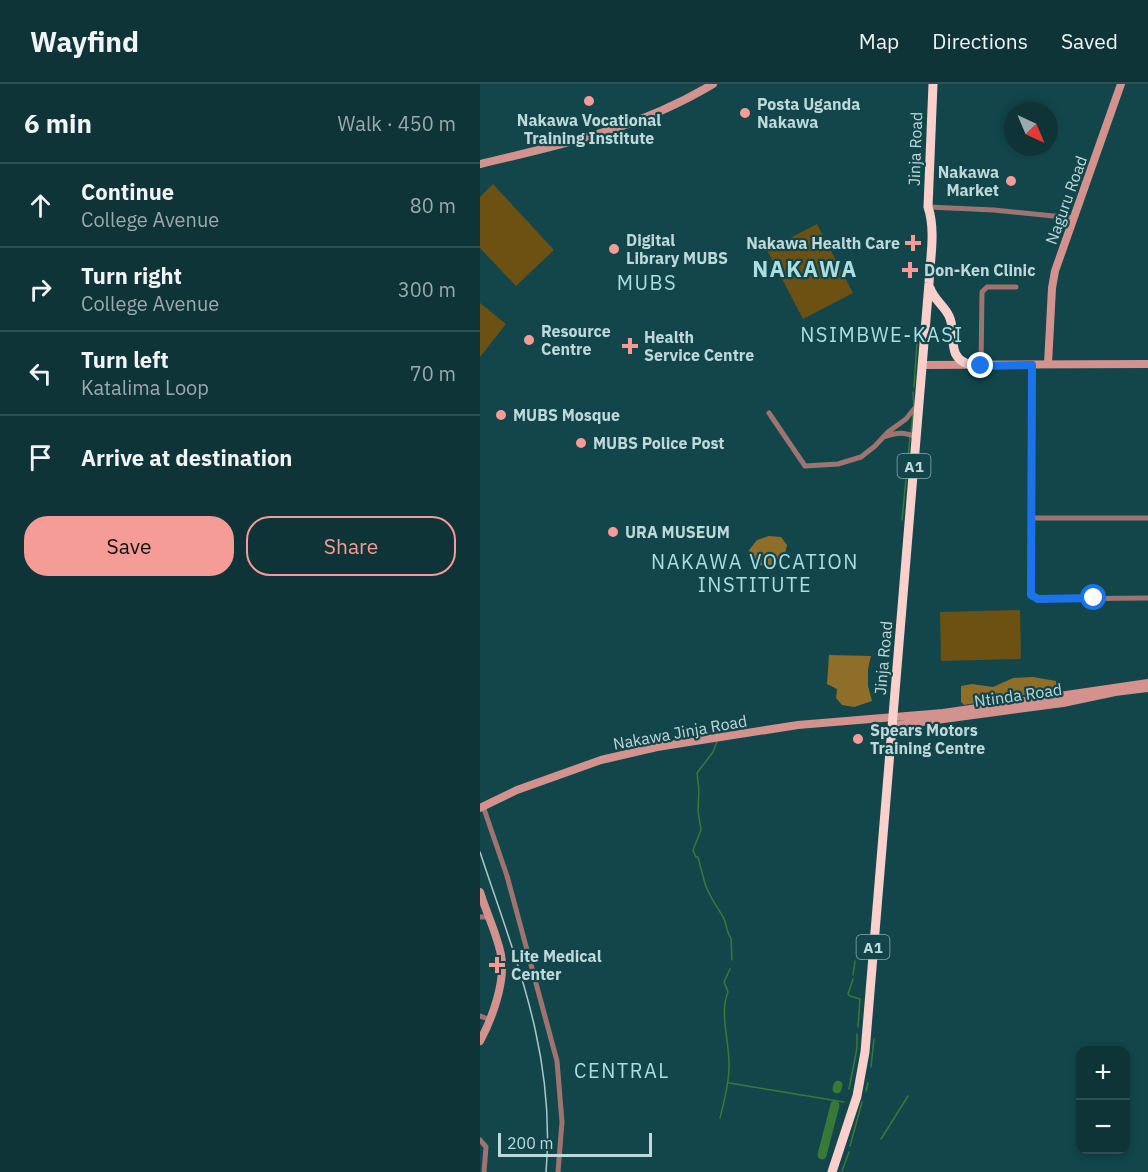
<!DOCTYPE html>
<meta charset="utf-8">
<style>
:root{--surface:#0e3438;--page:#173c40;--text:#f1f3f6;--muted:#9baaae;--line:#2e4f53;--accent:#f59c96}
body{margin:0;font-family:"IBM Plex Sans",sans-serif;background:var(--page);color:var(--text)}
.controls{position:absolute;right:18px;bottom:18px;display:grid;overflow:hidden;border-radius:12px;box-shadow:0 3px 9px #0003}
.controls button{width:54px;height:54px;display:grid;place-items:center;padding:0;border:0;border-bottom:2px solid var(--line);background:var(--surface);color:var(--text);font:30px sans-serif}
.compass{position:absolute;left:524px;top:18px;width:54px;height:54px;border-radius:50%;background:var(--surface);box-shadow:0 3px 9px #0003;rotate:136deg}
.scale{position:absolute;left:18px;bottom:15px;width:154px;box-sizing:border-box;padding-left:6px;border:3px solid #bfd8da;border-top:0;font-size:16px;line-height:21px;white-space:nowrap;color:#bfd8da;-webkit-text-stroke:4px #12464b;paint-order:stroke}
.stop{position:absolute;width:18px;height:18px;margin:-14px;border:4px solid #1a73e8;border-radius:50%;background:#fff}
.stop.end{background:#1a73e8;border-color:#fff;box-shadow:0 2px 6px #0008}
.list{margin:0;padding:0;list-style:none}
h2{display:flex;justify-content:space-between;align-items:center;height:78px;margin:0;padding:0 24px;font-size:26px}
h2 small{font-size:20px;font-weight:400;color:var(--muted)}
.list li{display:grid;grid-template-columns:39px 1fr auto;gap:18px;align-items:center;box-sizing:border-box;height:84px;padding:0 24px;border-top:2px solid var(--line)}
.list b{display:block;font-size:22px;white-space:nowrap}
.list p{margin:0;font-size:20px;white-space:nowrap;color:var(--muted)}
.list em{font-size:20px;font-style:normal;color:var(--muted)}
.actions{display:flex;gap:12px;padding:18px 24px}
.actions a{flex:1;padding:14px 0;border:2px solid var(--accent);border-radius:24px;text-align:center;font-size:21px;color:var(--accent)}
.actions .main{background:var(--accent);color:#111}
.icon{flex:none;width:33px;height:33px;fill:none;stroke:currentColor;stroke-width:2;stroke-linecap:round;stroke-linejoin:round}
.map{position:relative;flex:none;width:668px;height:1088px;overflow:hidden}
header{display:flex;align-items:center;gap:36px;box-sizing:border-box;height:84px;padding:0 30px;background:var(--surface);border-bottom:2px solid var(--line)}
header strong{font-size:28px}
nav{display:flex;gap:33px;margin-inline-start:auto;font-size:21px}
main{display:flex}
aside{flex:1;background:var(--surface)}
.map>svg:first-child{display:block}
.green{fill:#6c5113}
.forest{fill:#8e6e29}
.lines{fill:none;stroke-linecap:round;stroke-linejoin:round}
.stream{stroke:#387938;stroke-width:1.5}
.river{stroke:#387938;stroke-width:9}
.street{stroke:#9e7471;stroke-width:5}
.secondary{stroke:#d3928d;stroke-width:8}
.highway{stroke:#f9d0cc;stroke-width:9}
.rail{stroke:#abc7ca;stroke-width:1.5}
.route{stroke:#1a73e8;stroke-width:8}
.poi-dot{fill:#f59c96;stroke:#12464b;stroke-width:2}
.labels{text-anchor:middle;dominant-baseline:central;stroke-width:4.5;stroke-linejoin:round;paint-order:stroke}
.shield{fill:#12464b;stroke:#8bacaf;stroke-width:1.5}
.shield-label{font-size:15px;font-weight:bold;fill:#bfd8da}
.poi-label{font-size:16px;font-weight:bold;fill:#bfd8da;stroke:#12464b;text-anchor:start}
.street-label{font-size:16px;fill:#bfd8da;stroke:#12464b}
.quarter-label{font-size:20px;letter-spacing:1.5px;fill:#abdee3;stroke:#12464b}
.district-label{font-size:22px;font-weight:bold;letter-spacing:1.5px;fill:#abdee3;stroke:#12464b}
</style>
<header>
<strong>Wayfind</strong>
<nav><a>Map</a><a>Directions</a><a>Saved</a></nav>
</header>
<main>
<aside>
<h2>6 min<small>Walk · 450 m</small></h2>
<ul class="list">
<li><svg class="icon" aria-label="ahead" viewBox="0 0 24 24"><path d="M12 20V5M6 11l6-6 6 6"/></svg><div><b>Continue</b><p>College Avenue</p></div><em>80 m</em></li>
<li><svg class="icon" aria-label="right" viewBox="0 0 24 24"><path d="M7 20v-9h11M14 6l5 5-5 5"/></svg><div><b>Turn right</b><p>College Avenue</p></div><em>300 m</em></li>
<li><svg class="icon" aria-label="left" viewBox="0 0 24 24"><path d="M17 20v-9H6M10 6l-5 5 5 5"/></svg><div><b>Turn left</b><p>Katalima Loop</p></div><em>70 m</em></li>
<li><svg class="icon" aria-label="arrive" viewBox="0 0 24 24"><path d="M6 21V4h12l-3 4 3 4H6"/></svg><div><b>Arrive at destination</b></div></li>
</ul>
<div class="actions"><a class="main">Save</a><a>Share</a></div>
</aside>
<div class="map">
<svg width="668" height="1088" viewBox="0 0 668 1088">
<rect width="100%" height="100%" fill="#12464b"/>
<path class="green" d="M13,100l61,66 -38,36 -36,-38v-51z
M337,140l36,69 -50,26 -36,-69z
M0,219l26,21 -26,33z
M540,526l1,49 -80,2 -1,-49z"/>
<path class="forest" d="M289,452l12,1 6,8 -2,9 -15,12 -10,-1 -8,-4 -3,-11 8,-10z
M349,571l42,1 -3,13v17l4,15 -18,6 -12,-2 -6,-7 1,-9 -10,-5z
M553,593l23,4 2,8 -94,16 -3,-3v-16l11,-2 21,3 20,-9z"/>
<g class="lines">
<path class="stream" d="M434,303l3,-44
M433,308l1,14
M431,349l2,-20
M422,436l8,-83
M237,658l-4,10 -16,21 2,17 -1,21 3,19 -8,20 3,7h2c2,8 4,15 6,23 3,14 13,26 19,37 4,6 3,15 8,21l1,22
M373,891l2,-14
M373,895l-5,15 2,2 10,3 -2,28
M391,983l3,-28
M249,999l115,19
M369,1005l8,-41v-14
M386,1007l2,-8
M240,1034c4,-17 9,-33 9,-51 1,-24 -10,-53 -1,-75l-4,-10 6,-13
M401,1055l27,-43
M370,1062l12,-44
M362,1087l7,-19"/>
<path class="river" d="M357,1005l1,-4
M342,1071l13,-50"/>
<path class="street" d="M448,123l66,3 80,8
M501,281l1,-73 5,-5h29
M552,281l-1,230 7,4 110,-1
M289,329l36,53 33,-2 23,-7 14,-11 13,-14 18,-13 12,-15
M404,353c13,-5 20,-5 33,0
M553,434h115
M3,722l24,70 50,185 5,61 -4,50
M0,833h7
M0,932l11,4
M0,1056l6,7 -2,25"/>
<path class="secondary" d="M0,80c84,-20 158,-35 233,-80
M568,280l4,-76 3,-17 66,-187
M443,281l225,-1
M412,642l171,-23 52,-11 33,-4
M0,724l37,-18 84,-30 56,-13 141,-22 145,-12 205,-30
M0,808c6,20 17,42 21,63 5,26 -9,64 -21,86"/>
<path class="highway" d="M450,204c4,12 14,17 19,28 9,18 -5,42 22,49
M352,1088l25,-76 8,-44 64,-769c1,-24 7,-53 -1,-76l5,-123"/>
<path class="rail" d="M0,768c36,109 76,203 66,320"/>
</g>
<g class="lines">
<path class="route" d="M501,282l51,-1 -1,230 7,4 56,-1"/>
</g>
<g class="poi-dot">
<circle cx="109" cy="17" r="6"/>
<circle cx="265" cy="29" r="6"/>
<circle cx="531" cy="97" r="6"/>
<path d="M430 150h6v6h6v6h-6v6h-6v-6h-6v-6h6z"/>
<circle cx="134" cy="165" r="6"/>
<path d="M427 177h6v6h6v6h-6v6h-6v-6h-6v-6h6z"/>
<circle cx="49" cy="256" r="6"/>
<path d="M147 253h6v6h6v6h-6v6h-6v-6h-6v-6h6z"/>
<circle cx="21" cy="331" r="6"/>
<circle cx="101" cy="359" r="6"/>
<circle cx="133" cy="448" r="6"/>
<circle cx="378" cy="655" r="6"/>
<path d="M14 872h6v6h6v6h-6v6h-6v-6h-6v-6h6z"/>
</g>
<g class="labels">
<g class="shield">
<rect x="417.5" y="370" width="33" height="24" rx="4.5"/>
<rect x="376.5" y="851" width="33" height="24" rx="4.5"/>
</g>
<g class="shield-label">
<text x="434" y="382">A1</text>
<text x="393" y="863">A1</text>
</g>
<g class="poi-label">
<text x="277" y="20">Posta Uganda<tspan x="277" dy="18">Nakawa</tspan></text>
<text x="109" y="36" text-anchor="middle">Nakawa Vocational<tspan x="109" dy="18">Training Institute</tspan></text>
<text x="519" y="88" text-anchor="end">Nakawa<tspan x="519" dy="18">Market</tspan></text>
<text x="146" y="156">Digital<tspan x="146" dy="18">Library MUBS</tspan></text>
<text x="420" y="159" text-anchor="end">Nakawa Health Care</text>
<text x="444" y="186">Don-Ken Clinic</text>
<text x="61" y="247">Resource<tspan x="61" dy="18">Centre</tspan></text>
<text x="164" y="253">Health<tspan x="164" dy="18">Service Centre</tspan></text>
<text x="33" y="331">MUBS Mosque</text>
<text x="113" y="359">MUBS Police Post</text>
<text x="145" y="448">URA MUSEUM</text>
<text x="390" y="646">Spears Motors<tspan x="390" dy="18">Training Centre</tspan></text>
<text x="31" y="872">Lite Medical<tspan x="31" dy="18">Center</tspan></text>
</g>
<g class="street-label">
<text transform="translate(435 65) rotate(-88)">Jinja Road</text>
<text transform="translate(586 116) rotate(-70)">Naguru Road</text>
<text transform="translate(403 574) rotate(-85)">Jinja Road</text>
<text transform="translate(538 611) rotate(-8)">Ntinda Road</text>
<text transform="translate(200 648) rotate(-10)">Nakawa Jinja Road</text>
</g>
<g class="quarter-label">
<text x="167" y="198">MUBS</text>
<text x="402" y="250">NSIMBWE-KASI</text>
<text x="275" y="477">NAKAWA VOCATION<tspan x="275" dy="23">INSTITUTE</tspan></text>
<text x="142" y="986">CENTRAL</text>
</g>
<g class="district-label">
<text x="325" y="184">NAKAWA</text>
</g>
</g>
</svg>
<div class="controls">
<button>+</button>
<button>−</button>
</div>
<svg class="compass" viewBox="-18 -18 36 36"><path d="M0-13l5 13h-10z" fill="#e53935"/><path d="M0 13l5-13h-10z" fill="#9baaae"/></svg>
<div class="scale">200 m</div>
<div class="stop" style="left:614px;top:514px"></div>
<div class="stop end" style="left:501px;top:282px"></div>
</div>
</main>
